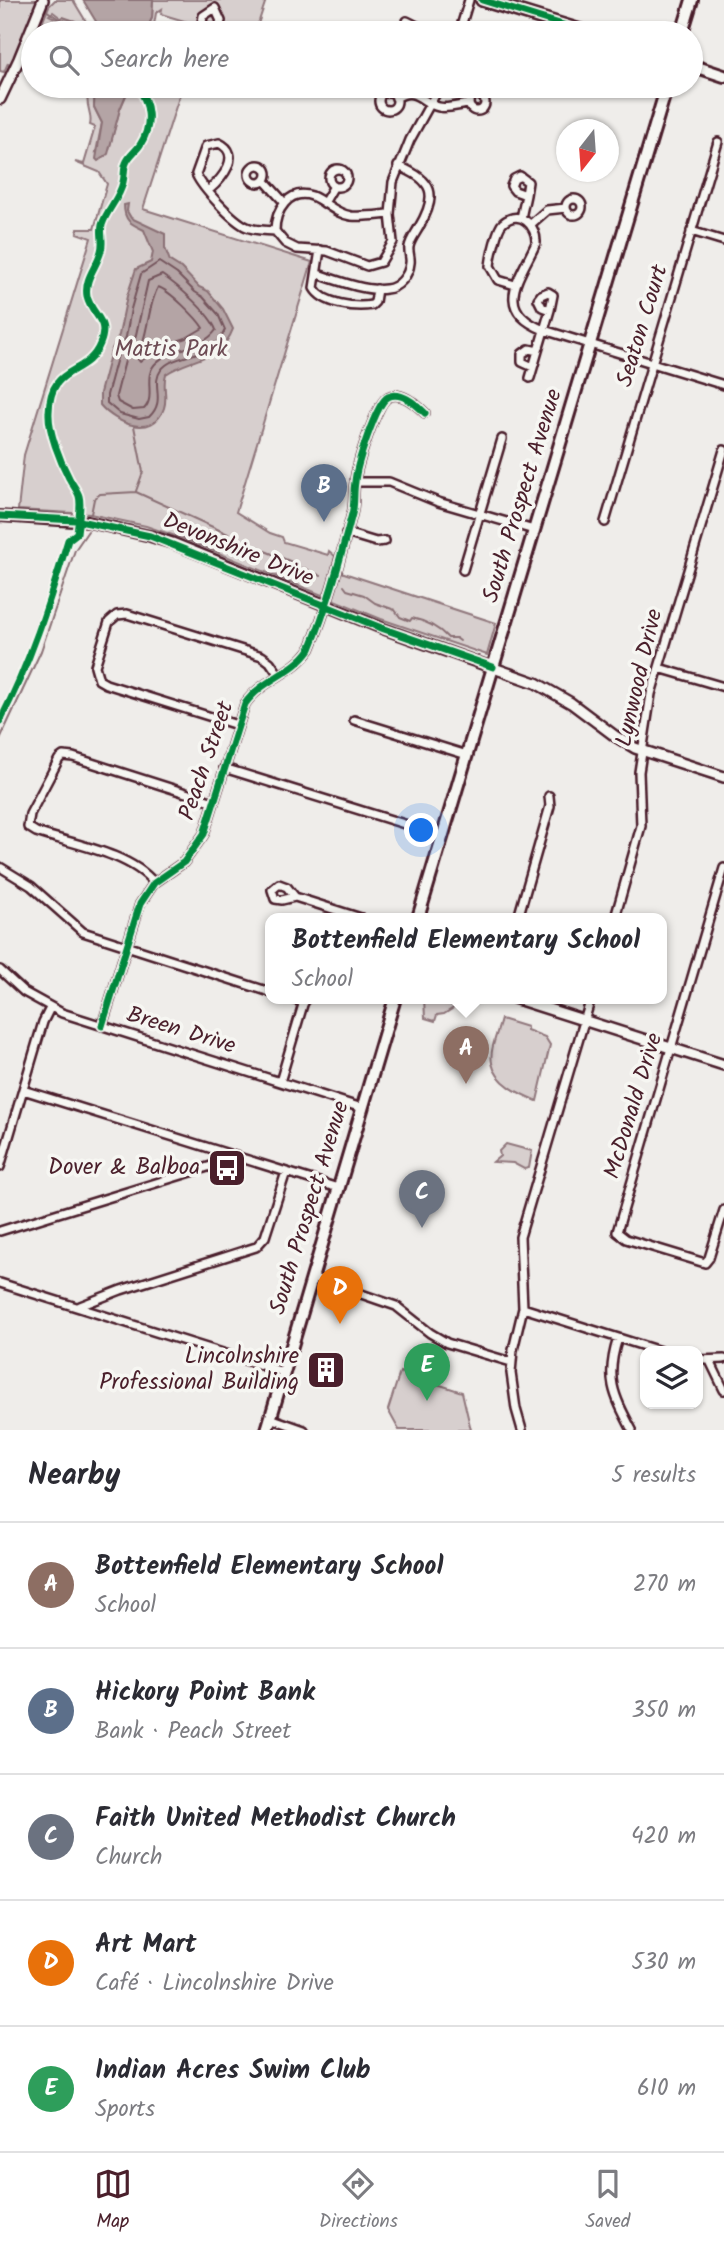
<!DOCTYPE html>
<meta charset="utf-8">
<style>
:root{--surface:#fff;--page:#f7f7f7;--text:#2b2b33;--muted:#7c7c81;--line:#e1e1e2;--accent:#4a1f2b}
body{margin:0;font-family:Kalam,sans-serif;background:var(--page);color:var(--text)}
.controls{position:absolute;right:21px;bottom:21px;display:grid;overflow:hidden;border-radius:14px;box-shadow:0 2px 5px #0004}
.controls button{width:63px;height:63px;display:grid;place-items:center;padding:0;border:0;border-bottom:2px solid var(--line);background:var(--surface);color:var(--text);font:35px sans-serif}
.compass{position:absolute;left:556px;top:119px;width:63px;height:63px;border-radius:50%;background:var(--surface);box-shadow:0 2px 5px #0004;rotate:197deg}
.you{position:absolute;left:422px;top:831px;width:24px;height:24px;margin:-18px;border:5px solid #fff;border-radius:50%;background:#1a73e8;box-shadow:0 0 0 10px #1a73e833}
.badge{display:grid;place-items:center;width:46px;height:46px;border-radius:50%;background:var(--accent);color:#fff;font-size:23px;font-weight:700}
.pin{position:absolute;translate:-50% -58px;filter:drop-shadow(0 2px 4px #0008)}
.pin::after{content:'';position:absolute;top:37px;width:24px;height:21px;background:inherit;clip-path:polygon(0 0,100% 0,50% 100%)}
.popup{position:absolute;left:265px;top:913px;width:402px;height:91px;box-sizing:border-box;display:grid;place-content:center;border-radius:14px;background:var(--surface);filter:drop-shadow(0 2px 5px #0005);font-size:23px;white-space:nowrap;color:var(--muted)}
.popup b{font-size:26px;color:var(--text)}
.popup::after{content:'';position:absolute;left:50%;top:100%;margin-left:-14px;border:14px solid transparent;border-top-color:var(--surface)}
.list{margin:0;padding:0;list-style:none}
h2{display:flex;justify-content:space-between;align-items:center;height:91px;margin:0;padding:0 28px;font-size:30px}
h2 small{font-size:23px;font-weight:400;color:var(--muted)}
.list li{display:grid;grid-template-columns:46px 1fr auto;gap:21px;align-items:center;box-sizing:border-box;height:126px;padding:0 28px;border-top:2px solid var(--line)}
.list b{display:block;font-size:26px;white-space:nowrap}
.list p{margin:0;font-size:23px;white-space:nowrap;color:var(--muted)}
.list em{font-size:23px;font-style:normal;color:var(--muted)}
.icon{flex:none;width:38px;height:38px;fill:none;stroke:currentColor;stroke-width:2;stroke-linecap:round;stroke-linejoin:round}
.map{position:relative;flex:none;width:724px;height:1430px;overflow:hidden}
.search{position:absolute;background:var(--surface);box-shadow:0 2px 5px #0004;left:21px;right:21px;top:21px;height:77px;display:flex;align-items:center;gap:18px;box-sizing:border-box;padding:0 24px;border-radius:38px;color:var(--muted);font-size:26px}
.sheet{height:721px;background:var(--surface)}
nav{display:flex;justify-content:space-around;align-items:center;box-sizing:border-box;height:98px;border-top:2px solid var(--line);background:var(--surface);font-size:19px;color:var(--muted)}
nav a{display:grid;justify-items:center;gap:4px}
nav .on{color:var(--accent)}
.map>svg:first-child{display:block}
.green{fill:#d7cfce;stroke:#90777c;stroke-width:2}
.water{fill:#b4a4a5;stroke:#8a6f74;stroke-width:2}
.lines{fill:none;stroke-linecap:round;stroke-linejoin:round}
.shore{stroke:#74545c;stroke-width:2}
.stream{stroke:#8a6f74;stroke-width:2}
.minor-casing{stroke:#4a1f2b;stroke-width:12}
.tertiary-casing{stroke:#4a1f2b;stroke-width:14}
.secondary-casing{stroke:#4a1f2b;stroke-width:16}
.minor{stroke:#f6f6f2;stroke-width:7}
.tertiary{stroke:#f6f6f2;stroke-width:9}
.secondary{stroke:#f6f6f2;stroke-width:10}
.cycleway-casing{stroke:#f6f6f2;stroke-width:11}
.cycleway{stroke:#00873e;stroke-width:7}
.labels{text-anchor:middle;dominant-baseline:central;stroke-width:7;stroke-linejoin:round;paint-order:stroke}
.street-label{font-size:23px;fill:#4a1f2b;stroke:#f6f6f2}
.park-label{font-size:23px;fill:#6d4b54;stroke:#f6f6f2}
.poi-label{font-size:23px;fill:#4a1f2b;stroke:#f6f6f2;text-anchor:end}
</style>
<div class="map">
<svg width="724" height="1430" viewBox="0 0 724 1430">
<rect width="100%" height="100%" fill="#efedea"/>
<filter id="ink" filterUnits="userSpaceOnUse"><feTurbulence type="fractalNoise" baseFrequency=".0143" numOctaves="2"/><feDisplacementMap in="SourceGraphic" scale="14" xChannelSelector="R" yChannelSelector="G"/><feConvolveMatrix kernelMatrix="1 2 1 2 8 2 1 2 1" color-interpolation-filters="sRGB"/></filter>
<g filter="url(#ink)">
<path class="green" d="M0,0h38l-27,64 -3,-1 -4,9 -4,-1z
M55,0h18l20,33h-10l-8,-12 -14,-3 -8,-6 -4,3 9,5 -6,13h-14l11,-27z
M153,0h113l-11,33h-31l-63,-19 1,-5 -6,4 -2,12 -5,8h-4l7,-15z
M81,86h14l-1,21 8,16 -6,29 14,-7 10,-36 8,-18 -2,-5h8l3,3 1,-3h16l26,8 -37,115 169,53 -76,250 34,21 12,4 2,5 44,13 1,-4 6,5 -3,13 164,54 -9,32 -106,-36 -197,-80 -38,-13 -56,-12 -72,-4 6,-55 67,-217 -14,-5 1,-4h16l13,-45 -8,-12 -24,-10 9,2 11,-37 -5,-2c3,-11 -5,-19 -2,-30l-9,-3z
M424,998h16l14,4 1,5 -11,7 -7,1 -2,6 -10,-3z
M501,1019l26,8v3l18,7 5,8 -13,56c-17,-7 -41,-18 -45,-38 -3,-13 6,-31 9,-44z
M506,1144l26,7 -3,17 -5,1 -11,-6 -20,-1 7,-6 -1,-5z
M400,1372l62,20 9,38h-72l-11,-20z"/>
<path class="water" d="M83,0h70l-1,18 -7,15h-42z
M63,17l12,4 8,12h-31l3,-10z
M95,86h31l2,4 -8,19 -12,45 -10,7 -2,-2 6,-36 -8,-16z
M128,204l-1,7 4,7 34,16v14l5,13 11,7 18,19 9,4 15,18 10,20c-11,31 -43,29 -67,45 -4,12 2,22 -2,34 -11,32 -49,15 -64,-3v-12l11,-42 8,-16 8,-39 9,-27 15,-7 2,-10 -9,-22c-13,-6 -20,-9 -20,-25z"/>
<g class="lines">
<path class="shore" d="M159,262l18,12 18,18 8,5 15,17 7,16c-13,31 -50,21 -64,40 -11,15 6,30 -12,47l-10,2 -19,-5 -13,-11v-8l11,-41 8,-17 5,-28 10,-35z
M162,275c15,10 48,38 54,55 -14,20 -42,16 -59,32 -16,14 0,34 -13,47l-11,1 -15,-8 -2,-6 10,-39 9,-18 13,-58z
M158,287c11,3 39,31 45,41l-17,10 -27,9 -19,15 -3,-4c12,-24 10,-50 21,-71z"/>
<path class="stream" d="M43,8l16,11
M134,426l9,46 -7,19
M91,514l3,-15 6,-5 36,-2 103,47
M265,551l27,11 7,7 5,-1 17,8
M344,586l3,4 17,5 11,8 20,7 5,7 10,4 2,-3c14,3 26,9 36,20h8l4,3
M0,739l41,-88 34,-101 13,-19"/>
<defs>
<path id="minor" d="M215,8l6,13 -3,7 -9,1 -7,-6 1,-7z
M407,21l24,12
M459,33l10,-33
M379 101a9 9 0 1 1 18 0a9 9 0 1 1-18 0Z
M469 103a8 8 0 1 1 16 0a8 8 0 1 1-16 0Z
M396,98c20,-13 26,6 43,9 9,2 20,-2 29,-3
M249 174a9 9 0 1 1 18 0a9 9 0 1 1-18 0Z
M329 178a9 9 0 1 1 18 0a9 9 0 1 1-18 0Z
M520,176l8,6 -2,13 -11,-4 -4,-5 3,-7z
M265,181l19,21
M209,190c13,-11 34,-36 10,-47l-13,3 -10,28c6,14 37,47 51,53 9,4 19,3 28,4
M566 207a8 8 0 1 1 16 0a8 8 0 1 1-16 0Z
M324,203l10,-17
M390,214c-12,1 -26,3 -39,2 -15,-2 -25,-14 -39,-20 -23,-8 -37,15 -37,35l10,12 12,6 30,2 40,15 14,-4 12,-20 -3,-28 3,-32 17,-42 30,-54
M521,218l5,-23
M531,224l16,-14 19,-2
M691,231l33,10
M320,250l-6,38c9,16 41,20 58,17l3,-3 2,-13
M318,274c18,6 49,18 68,15 13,-1 23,-14 24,-26 1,-5 -2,-11 -1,-16 1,-7 7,-14 10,-20 19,-32 15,-47 -21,-61
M515,285l-17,-5 -8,-14c1,-9 7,-38 13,-43 17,-15 34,3 33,20 -15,34 -45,66 8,87l180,55
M548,292l5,3 -3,15 -8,-3 -4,-8 3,-4z
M533,367l-11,-5v-8l7,-5 9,2
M530,378l20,-68
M355,482h34l49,20 96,28
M605,522l113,-380
M346,533l30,9 9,-1
M463,570l39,-131
M659,668l65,19
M354,720l113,35
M237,725l-131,-41 -7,-4 -4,-14 14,-44 8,-7 10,-1 135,42 8,6 9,13
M224,768l219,68
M0,867l31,19 52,46 187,60
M724,868l-107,364 9,7 79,24 4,-5 15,-48
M154,883c-24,-30 -82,-39 -118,-51l-8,-5 2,-13 29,-55 4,-3 10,1 141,45
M279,884l8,3 8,10 -13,3 -7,-1 -3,-9z
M295,897l66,21
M518,918l32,-112 -1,-10
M615,918l26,-92 -2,-54 12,-78 73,-244
M0,970l24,22 38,21 300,95
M290,998l14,5
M102,1026l38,-122 14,-21 30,-21 20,-28 41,-130c17,-25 48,-30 65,-55 18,-43 30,-90 42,-135 3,-11 1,-21 3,-32 1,-15 21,-79 33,-85 13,-7 29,8 37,16
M280,1082l25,-84
M23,1090l315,98
M0,1167l43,-145 7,-14
M0,1231l237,-73
M312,1277l84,29 34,27 17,10 64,19
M0,1283l283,89
M80,1306l41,-16 135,-43 9,-10 21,-65
M523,1308l137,43
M618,1338c-13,40 -5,56 14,92
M698,1360l26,-1
M710,1361l14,29
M270,1418l34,12
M522,1430l-6,-21 -5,-36 2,-23 10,-42 -3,-71 71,-239"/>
<path id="tertiary" d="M0,99l19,-40 24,-59
M0,516l88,6 62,14 22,7 212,86 152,54 35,20 44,33 20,12 89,29
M514,998l210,67"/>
<path id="secondary" d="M482,0l107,33
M682,33l10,-33
M691,65l33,11
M418,918l249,-832
M267,1430l128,-432"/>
</defs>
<use href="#minor" class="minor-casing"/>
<use href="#tertiary" class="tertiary-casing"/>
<use href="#secondary" class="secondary-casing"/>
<use href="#minor" class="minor"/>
<use href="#tertiary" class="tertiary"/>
<use href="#secondary" class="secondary"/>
<defs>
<path id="cycleway" d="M482,0l107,33
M0,516l75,4 75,16 234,93 109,38
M0,721c30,-58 49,-118 68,-181l9,-7c1,-11 5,-27 2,-37 -2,-6 -7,-12 -10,-18 -9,-17 -21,-47 -20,-66 1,-49 37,-34 51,-68 10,-25 -8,-27 -13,-48 -3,-18 10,-29 14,-45 3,-9 -1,-17 1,-26 5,-16 18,-27 21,-43 2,-7 0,-14 4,-21 3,-6 9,-10 13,-16 13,-20 10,-42 -3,-59
M102,1026l38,-122 14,-21 30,-21 20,-28 41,-130c17,-25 48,-30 65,-55 18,-43 30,-90 42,-135 3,-11 1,-21 3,-32 1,-15 21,-79 33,-85 13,-7 29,8 37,16"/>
</defs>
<use href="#cycleway" class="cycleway-casing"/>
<use href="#cycleway" class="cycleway"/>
</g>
</g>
<defs>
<symbol id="bus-square" viewBox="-11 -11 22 22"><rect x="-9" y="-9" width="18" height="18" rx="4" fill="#4a1f2b" stroke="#f6f6f2"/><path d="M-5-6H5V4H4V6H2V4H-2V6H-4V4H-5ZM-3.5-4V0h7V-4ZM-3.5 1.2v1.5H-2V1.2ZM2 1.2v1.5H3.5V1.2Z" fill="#fff"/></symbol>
<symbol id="building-square" viewBox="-11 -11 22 22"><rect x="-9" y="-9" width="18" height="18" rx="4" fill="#4a1f2b" stroke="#f6f6f2"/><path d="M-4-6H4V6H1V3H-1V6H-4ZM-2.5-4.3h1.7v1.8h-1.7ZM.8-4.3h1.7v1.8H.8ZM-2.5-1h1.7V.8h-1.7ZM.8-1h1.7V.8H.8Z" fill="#fff"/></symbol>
</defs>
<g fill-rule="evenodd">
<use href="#bus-square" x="205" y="1146" width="44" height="44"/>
<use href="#building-square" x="304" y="1348" width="44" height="44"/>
</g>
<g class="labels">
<g class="street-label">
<text transform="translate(643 326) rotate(-73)">Seaton Court</text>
<text transform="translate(523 496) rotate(-73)">South Prospect Avenue</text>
<text transform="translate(238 550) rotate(22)">Devonshire Drive</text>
<text transform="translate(640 678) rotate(-77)">Lynwood Drive</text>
<text transform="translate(207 761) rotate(-71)">Peach Street</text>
<text transform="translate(181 1031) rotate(17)">Breen Drive</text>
<text transform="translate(634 1106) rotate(-73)">McDonald Drive</text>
<text transform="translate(310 1208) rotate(-73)">South Prospect Avenue</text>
</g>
<g class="park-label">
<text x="171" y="350">Mattis Park</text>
</g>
<g class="poi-label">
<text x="200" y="1168">Dover &amp; Balboa</text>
<text x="299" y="1357">Lincolnshire<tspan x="299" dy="26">Professional Building</tspan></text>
</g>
</g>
</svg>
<div class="controls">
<button><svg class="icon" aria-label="layers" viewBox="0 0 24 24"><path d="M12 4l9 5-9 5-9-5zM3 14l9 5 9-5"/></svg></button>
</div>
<svg class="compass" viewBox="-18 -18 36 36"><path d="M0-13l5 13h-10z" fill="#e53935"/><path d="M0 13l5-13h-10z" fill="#7c7c81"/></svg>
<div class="you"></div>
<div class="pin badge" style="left:466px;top:1084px;background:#8d6e63">A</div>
<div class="popup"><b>Bottenfield Elementary School</b>School</div>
<div class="pin badge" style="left:324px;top:522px;background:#5c6f8a">B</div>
<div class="pin badge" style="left:422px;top:1228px;background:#6b7280">C</div>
<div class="pin badge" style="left:340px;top:1324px;background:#e8710a">D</div>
<div class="pin badge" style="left:427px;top:1401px;background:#2e9e5b">E</div>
<div class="search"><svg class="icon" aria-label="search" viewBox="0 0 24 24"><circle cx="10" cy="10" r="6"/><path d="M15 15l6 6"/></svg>Search here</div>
</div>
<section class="sheet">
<h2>Nearby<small>5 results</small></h2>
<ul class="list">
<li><span class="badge" style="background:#8d6e63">A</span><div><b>Bottenfield Elementary School</b><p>School</p></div><em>270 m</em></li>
<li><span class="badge" style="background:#5c6f8a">B</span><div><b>Hickory Point Bank</b><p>Bank · Peach Street</p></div><em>350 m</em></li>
<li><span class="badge" style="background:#6b7280">C</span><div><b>Faith United Methodist Church</b><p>Church</p></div><em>420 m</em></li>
<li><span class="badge" style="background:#e8710a">D</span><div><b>Art Mart</b><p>Café · Lincolnshire Drive</p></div><em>530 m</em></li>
<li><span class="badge" style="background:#2e9e5b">E</span><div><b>Indian Acres Swim Club</b><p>Sports</p></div><em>610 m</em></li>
</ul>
</section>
<nav>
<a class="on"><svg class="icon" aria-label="map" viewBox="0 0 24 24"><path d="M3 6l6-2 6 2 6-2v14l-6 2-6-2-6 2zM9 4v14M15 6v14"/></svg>Map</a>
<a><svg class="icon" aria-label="directions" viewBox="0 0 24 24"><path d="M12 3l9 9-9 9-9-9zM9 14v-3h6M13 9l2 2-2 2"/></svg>Directions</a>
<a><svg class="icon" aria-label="saved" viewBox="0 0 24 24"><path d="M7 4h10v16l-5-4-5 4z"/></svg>Saved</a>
</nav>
